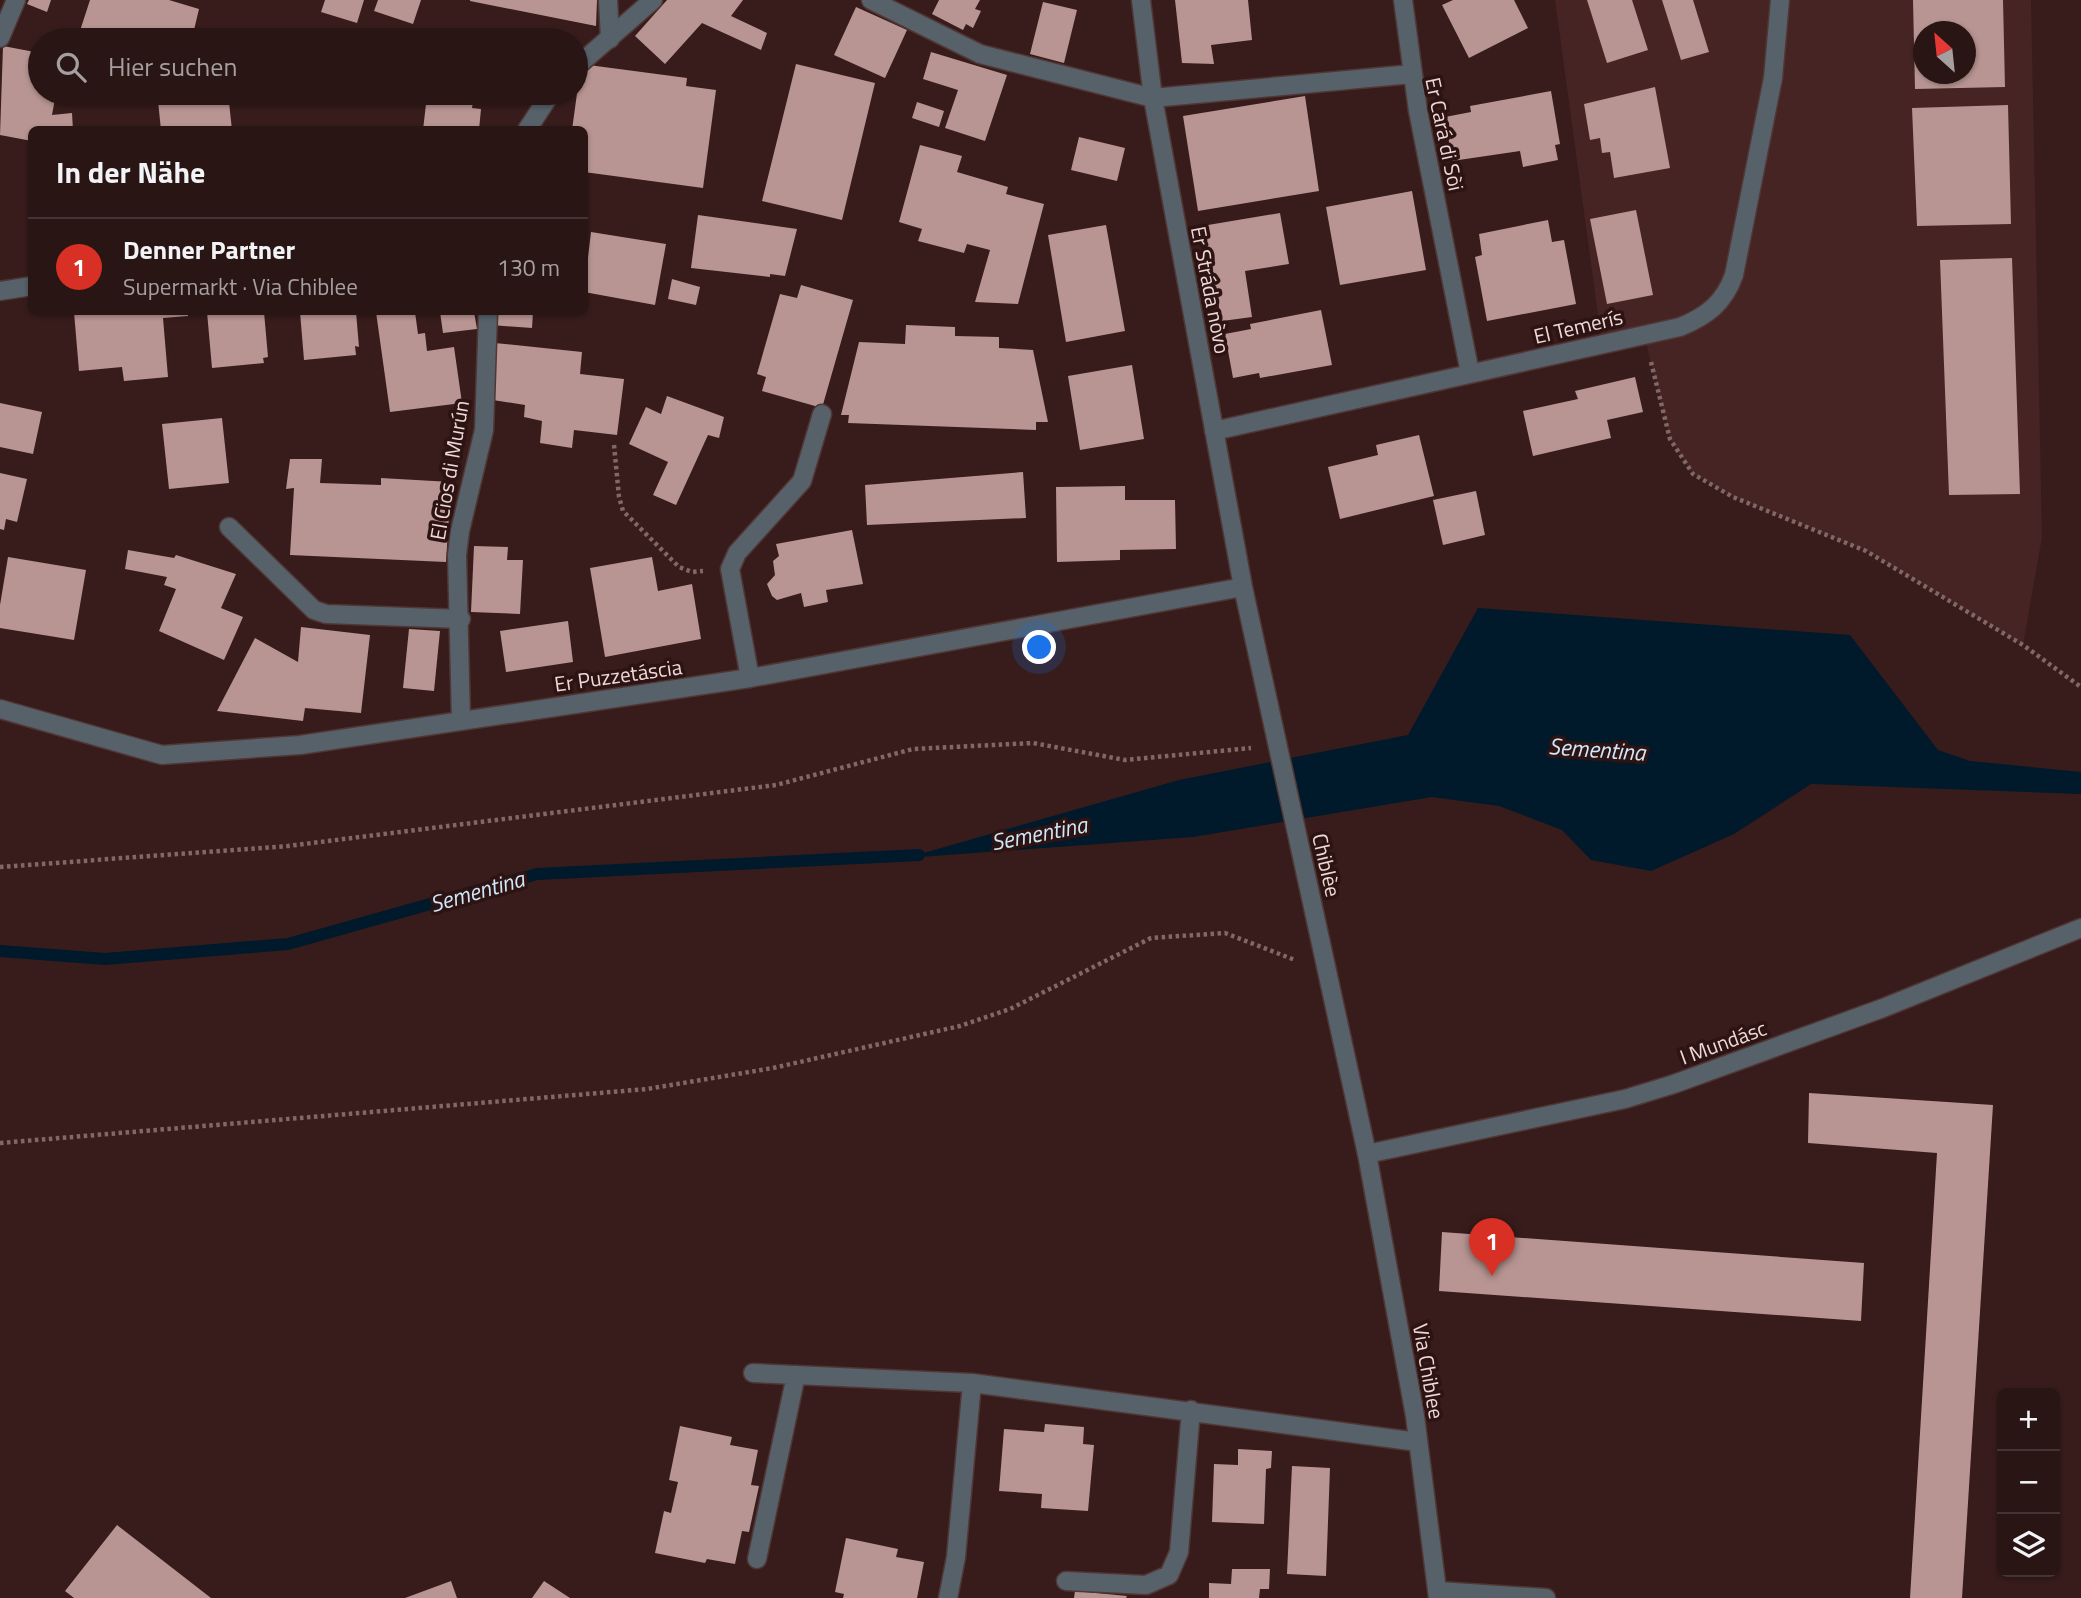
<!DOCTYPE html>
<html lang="de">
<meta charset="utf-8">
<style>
:root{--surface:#291514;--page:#352222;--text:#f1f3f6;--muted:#a59fa0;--line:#453434;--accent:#d93025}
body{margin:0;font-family:"Titillium Web",sans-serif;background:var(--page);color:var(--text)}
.controls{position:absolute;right:21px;bottom:21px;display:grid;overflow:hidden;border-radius:10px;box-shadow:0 2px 5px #0004}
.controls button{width:63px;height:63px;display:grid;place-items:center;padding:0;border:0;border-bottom:2px solid var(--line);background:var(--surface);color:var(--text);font:35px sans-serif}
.compass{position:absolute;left:1913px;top:21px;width:63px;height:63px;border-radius:50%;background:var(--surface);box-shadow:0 2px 5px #0004;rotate:333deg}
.you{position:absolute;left:1040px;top:648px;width:24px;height:24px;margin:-18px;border:5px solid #fff;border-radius:50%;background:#1a73e8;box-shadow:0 0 0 10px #1a73e833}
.badge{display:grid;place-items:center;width:46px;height:46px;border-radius:50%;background:var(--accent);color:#fff;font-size:23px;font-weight:700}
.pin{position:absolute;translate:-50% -58px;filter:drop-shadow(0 2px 4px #0008)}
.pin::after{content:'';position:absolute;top:37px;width:24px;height:21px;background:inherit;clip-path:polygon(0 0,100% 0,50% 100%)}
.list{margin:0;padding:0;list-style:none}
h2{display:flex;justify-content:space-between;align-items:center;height:91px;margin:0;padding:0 28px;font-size:30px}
h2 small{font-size:23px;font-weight:400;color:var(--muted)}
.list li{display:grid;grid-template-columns:46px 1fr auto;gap:21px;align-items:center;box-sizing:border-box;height:98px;padding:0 28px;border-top:2px solid var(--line)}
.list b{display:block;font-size:26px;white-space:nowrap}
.list p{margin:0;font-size:23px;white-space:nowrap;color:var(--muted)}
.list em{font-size:23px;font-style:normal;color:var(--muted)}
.icon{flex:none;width:38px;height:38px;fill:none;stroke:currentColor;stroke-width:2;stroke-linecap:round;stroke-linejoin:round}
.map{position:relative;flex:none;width:2081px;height:1598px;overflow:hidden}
.search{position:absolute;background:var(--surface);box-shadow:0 2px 5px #0004;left:28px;top:28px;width:560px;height:77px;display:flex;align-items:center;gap:18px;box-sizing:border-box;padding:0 24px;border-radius:38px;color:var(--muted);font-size:26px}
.panel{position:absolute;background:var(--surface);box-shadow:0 2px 5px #0004;left:28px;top:126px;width:560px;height:189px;border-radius:10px}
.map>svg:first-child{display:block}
.built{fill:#452423;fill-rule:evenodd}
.water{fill:#00192b}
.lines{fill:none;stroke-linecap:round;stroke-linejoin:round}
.stream{stroke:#00192b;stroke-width:12}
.building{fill:#b89592;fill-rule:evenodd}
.lane-casing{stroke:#503735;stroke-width:21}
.street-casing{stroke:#503735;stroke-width:21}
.path{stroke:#806867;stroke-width:4.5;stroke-dasharray:3.5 3.5;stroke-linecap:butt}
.lane{stroke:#56616a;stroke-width:18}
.street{stroke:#56616a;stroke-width:18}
.labels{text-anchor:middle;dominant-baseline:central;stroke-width:7;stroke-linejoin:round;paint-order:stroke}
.street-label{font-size:21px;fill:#eddad8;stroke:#2d1312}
.water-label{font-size:23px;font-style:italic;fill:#cee7fa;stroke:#2d1312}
</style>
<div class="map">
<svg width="2081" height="1598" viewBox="0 0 2081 1598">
<rect width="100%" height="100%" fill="#371c1b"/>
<path class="built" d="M1555,0h476l11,537 -19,108 -157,-94 -133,-54 -40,-23 -23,-35 -26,-104 -42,9zM1924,32h42v42h-42z"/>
<path class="water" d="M1478,608l372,27 88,115 32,11 111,11v22l-270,-10 -77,50 -83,37 -60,-11 -29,-30 -63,-24 -67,-9 -239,40 -287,21 273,-78 229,-45z"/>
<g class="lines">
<path class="stream" d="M0,951l105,8 183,-15 249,-70 382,-19"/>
</g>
<path class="building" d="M29,0h22l-4,12 -20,-8z
M90,0h79l30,9 -5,21 7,10h-124z
M325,0h39l-7,23 -36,-11z
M378,0h43l-8,24 -39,-13z
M470,0h127l-1,26 -126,-25z
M667,0h76l-12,16 36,17 -6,17 -59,-27 -37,41 -30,-28z
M939,0h41l-5,9 6,2 -8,17 -7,-4 -3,6 -31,-16z
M1175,0h73l4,40 -41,5 3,19 -32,-1z
M1453,0h61l14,28 -59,30 -27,-53z
M1587,0h45l16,50 -41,13z
M1662,0h31l16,52 -28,8z
M1913,0h90l2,87 -90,2zM1923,32h43v42h-43z
M1043,2l34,8 -13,53 -34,-9z
M856,7l51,23 -22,48 -51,-23z
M3,46l37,7v40h16l-4,22 20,-2 1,17h-41v11l-32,-6z
M931,52l76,23 -22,66 -40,-13 13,-38 -35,-11z
M581,64l106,14 -1,8 30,4 -13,98 -119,-16v-42h-12z
M796,64l79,19 -33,137 -80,-19z
M1655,87l15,81 -56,10 -4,-26 -8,1 -2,-15 -10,2 -6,-36z
M1551,91l9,53 -5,1 3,15 -35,7 -3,-16 -68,10 -7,-44 26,-5 -1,-6z
M152,93h76l4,37h-71l-3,-29z
M437,93l37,3 -2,12 9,1 -2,21h-56l3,-26 10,1z
M1305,96l14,95 -121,20 -15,-95z
M917,102l27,9 -5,16 -27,-9z
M2008,105l3,119 -94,2 -5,-118z
M1079,137l46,11 -8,33 -46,-11z
M920,145l42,11 -5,16 51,15 -2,7 38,10 -26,100 -43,-2 15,-52 -23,-6 -3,9 -46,-12 4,-12 -23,-7z
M1412,191l14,79 -86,15 -14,-78z
M1636,210l17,85 -46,9 -17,-85z
M1280,213l9,51 -44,7 7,46 -30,4 -20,-95z
M698,215l99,14 -12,47 -15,-2v3l-79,-9z
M1548,220l4,22 12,-2 12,64 -89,17 -12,-64 7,-2 -3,-21z
M1106,225l19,106 -59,11 -18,-107z
M591,232l75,12 -11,61 -71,-13z
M2012,258l8,236 -71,1 -9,-235z
M672,279l28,8 -4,18 -28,-6z
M801,285l52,15 -31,108 -60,-17 4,-14 -9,-3 23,-80 17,4z
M1321,310l11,55 -72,13 -1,-5 -26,5 -8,-44 26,-5 -1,-5z
M74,312h114v4l-25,2 5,59 -44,4 -2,-14 -43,4z
M207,312h57l4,45 -5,1 1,5 -52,5z
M300,312h56l3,35 -4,-1 1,9 -52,5z
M376,312h39l3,22 7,-1 2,18 27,-4 8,56 -72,9z
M440,312h34l3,17 -34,4z
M492,312h41l-1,16 -41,-3z
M906,325l49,2v9l44,1v11l34,2 15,72h-12v8l-188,-7 1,-8h-8l18,-73 46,2z
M495,343l87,9 -2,22 44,5 -7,56 -43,-5 -2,18 -32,-5 2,-22 -18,-4 1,-12 -32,-5z
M1132,365l12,74 -64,11 -12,-74z
M1635,377l8,35 -36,8 4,18 -78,18 -10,-45 55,-12 -3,-8z
M667,396l57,21 -5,21 -11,-3 -32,70 -23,-10 15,-33 -39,-18 17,-37 15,7z
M0,403l42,9 -9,42 -33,-7z
M222,418l7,65 -60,6 -7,-65z
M1419,435l15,61 -94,23 -12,-52 50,-12 -2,-10z
M290,459h32l-2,24 61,2v-7l70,4 -5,80 -156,-7 4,-67 -8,1z
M1023,472l3,46 -159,7 -2,-40z
M0,473l27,6 -10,43 -11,-3 -2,11 -4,-1z
M1125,486v14h50l1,49 -56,1v10l-63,2 -1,-75z
M1476,491l9,44 -42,10 -10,-45z
M852,530l11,54 -37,6 2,12 -24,5 -3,-14 -24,7 -5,-4 -5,-12 8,-9 -2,-14 6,-5 -3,-12z
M474,546l34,1 -1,13h16l-3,54 -49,-2z
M128,550l46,8 2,-3 60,19 -15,34 22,9 -19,43 -65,-29 17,-42 -12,-4 3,-8 -42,-8z
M8,557l78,13 -12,70 -74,-12v-23z
M652,557l6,34 34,-7 9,55 -96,18 -15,-89z
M568,621l5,41 -67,10 -6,-41z
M301,627l69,8 -9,78 -56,-5 -2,13 -86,-10 38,-73 43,24z
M409,629l31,2 -6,60 -31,-3z
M1809,1093l184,12 -31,493h-52l27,-445 -129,-10z
M1442,1232l422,31 -3,58 -422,-30z
M1045,1424l39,3 -1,17 11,1 -6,66 -47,-3 1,-14 -43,-3 5,-62 40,3z
M680,1426l52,11 -2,8 28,5 -7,35 8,1 -10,46 -7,-1 -7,33 -28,-5 -2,4 -50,-10 9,-42 7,2 7,-31 -9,-2z
M1238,1449l34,2 -1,17 -5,1 -2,55 -52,-2 2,-58 24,1z
M1292,1466l38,2 -4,108 -39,-2z
M117,1525l94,73h-137l-9,-7z
M846,1538l52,11 -2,8 28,5 -7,36h-74l1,-4 -9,-2z
M1232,1569h38l-1,20h-9l-1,9h-50v-15l22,1z
M451,1581l6,17h-52z
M544,1581l26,17h-38z
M1075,1591l52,5 -1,2h-52z"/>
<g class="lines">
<defs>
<path id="lane" d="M608,0l2,39
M1403,0l15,111 52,262
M1773,78l7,-78
M229,527l85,83 12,4 135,5
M750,678l-20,-109 7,-16 65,-72 20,-67
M1367,1154l258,-55 49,-15 209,-76 198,-80
M753,1373l219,10 446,59
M757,1559l39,-184
M1066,1581l80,4 23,-10 10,-23 12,-142
M1438,1591l108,7
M948,1598l8,-41 16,-174"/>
<path id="street" d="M871,0l109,54 173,44 259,-24
M1141,0l12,98 90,489 124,567 48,262 23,182
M0,38l16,-38
M576,67l77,-67
M527,130l24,-37
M0,291l32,-5
M1214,431l466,-104c27,-11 44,-24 54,-52l39,-197
M0,709l162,46 138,-10 450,-67 493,-91
M461,721l-4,-166 3,-24 24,-101 4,-118"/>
</defs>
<use href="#lane" class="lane-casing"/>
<use href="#street" class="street-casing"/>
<path class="path" d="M1651,362l19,77 23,35 40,23 133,54 157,94 58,42
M614,445l5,52 4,14 56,56 13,5 11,-1
M0,867l288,-21 488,-61 137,-36 120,-6 92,17 126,-12
M0,1143l647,-54 126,-21 187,-42 50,-17 141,-71 74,-5 70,27"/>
<use href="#lane" class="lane"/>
<use href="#street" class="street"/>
</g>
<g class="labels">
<g class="street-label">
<text transform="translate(1445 134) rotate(78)">Er Cará di Sòi</text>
<text transform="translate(1211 290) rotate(79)">Er Stráda nòvo</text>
<text transform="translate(1578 326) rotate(-13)">El Temerís</text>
<text transform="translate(449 470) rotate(-80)">El Cios di Murún</text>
<text transform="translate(618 675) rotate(-8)">Er Puzzetáscia</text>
<text transform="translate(1327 865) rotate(77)">Chiblèe</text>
<text transform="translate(1723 1042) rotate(-20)">I Mundásc</text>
<text transform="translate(1429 1371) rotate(80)">Via Chiblee</text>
</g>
<g class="water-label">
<text transform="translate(1597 749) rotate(4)">Sementina</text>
<text transform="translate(1039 833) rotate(-11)">Sementina</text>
<text transform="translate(477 891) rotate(-16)">Sementina</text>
</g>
</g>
</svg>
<div class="controls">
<button>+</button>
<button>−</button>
<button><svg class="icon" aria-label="layers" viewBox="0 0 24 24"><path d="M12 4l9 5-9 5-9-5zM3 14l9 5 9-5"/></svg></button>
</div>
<svg class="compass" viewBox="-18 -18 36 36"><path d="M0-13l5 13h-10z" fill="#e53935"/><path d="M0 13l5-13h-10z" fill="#a59fa0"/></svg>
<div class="you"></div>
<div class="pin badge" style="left:1492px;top:1276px">1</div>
<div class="search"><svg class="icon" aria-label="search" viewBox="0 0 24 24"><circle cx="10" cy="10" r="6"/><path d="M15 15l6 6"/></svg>Hier suchen</div>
<section class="panel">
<h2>In der Nähe<small></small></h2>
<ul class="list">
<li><span class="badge">1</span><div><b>Denner Partner</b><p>Supermarkt · Via Chiblee</p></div><em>130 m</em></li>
</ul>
</section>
</div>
